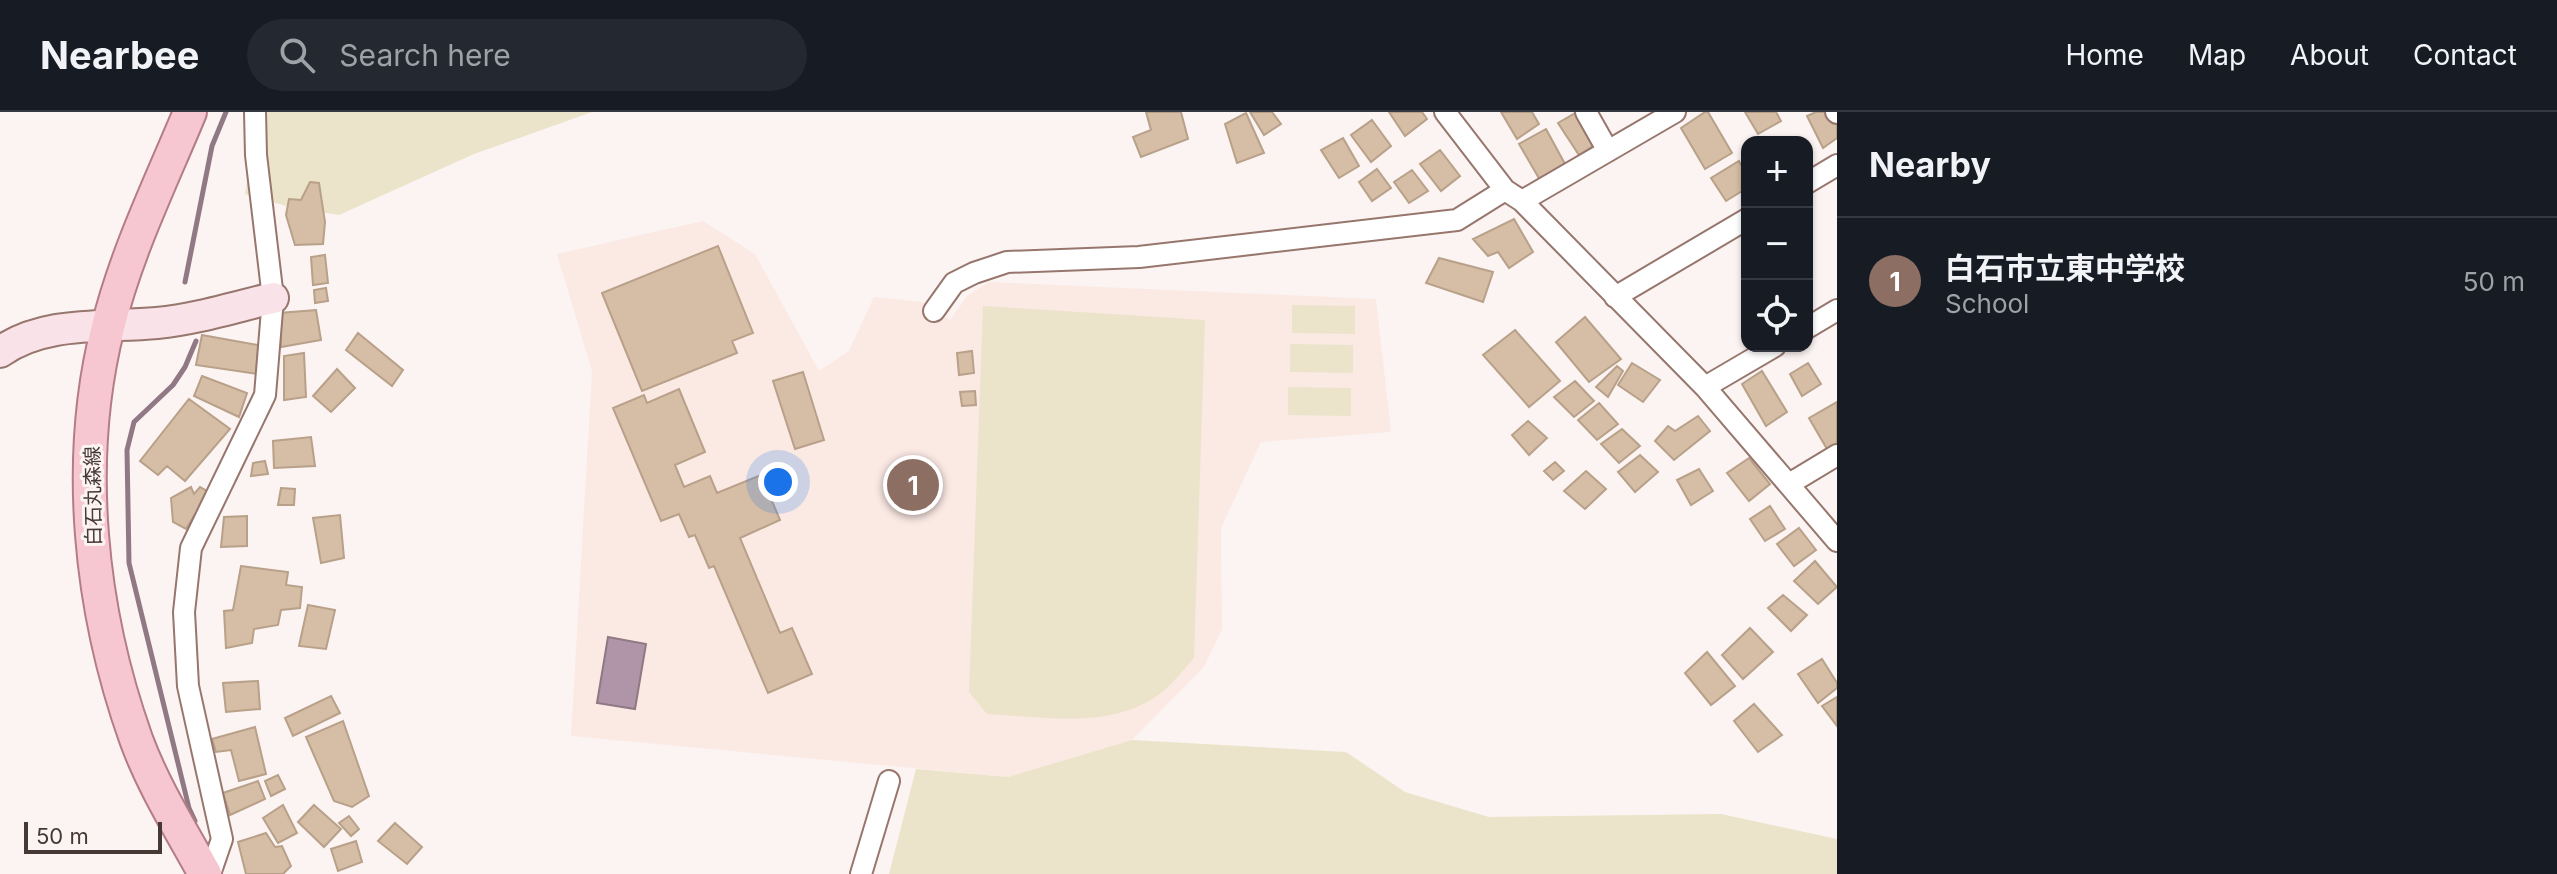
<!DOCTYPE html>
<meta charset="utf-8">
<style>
:root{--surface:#171b24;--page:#242831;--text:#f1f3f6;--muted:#9ea1a6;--line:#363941;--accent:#387e73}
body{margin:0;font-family:Inter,"Noto Sans JP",sans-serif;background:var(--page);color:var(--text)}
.controls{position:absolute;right:24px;top:24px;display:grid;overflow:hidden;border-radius:16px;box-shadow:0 2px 6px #0004}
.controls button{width:72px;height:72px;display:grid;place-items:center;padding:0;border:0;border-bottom:2px solid var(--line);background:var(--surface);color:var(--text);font:40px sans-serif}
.scale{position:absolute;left:24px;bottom:20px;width:138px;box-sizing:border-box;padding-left:8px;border:4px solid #463834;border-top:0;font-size:22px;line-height:28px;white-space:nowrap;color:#463834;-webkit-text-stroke:6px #fbf4f2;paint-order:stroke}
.you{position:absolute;left:778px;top:370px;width:28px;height:28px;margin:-20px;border:6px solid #fff;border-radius:50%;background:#1a73e8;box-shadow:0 0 0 12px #1a73e833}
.badge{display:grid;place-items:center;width:52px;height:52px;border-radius:50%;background:var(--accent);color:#fff;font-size:26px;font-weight:700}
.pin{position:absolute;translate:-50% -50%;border:4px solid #fff;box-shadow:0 2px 8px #0006}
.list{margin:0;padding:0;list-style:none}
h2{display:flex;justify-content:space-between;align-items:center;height:104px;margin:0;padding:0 32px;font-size:34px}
h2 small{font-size:26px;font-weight:400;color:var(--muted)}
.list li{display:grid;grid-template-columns:52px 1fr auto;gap:24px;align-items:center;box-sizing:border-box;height:128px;padding:0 32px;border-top:2px solid var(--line)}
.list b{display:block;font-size:30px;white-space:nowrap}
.list p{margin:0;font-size:26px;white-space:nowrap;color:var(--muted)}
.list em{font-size:26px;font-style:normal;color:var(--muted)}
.icon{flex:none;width:44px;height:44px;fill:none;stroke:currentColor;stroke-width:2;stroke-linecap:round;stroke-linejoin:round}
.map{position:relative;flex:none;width:1837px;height:762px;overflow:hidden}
header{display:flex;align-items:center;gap:48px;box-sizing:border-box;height:112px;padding:0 40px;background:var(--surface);border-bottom:2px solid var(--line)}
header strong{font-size:38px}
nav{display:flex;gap:44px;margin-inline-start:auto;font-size:28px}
.search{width:560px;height:72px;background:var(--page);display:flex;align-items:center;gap:20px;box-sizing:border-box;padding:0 28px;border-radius:44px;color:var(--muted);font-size:30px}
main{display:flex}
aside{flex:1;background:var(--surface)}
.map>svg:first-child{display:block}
.built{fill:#fbe9e4}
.green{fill:#ebe4ca}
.water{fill:#af95a7;stroke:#907984;stroke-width:2}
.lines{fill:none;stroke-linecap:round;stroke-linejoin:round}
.stream{stroke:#907984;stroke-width:5}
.building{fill:#d6bda5;stroke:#b8a089;stroke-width:2}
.street-casing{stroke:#97766d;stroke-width:24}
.secondary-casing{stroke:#97766d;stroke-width:34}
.primary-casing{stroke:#b47c85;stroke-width:36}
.street{stroke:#fff;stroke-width:20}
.secondary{stroke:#fae3e8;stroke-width:30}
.primary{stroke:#f6c7d0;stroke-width:32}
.labels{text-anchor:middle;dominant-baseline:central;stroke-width:6;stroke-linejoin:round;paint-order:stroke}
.street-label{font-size:20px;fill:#463834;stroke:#fbf4f2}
</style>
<header>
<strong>Nearbee</strong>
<div class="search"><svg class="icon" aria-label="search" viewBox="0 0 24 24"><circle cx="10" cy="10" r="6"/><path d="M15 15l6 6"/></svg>Search here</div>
<nav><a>Home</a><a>Map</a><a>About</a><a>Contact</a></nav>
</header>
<main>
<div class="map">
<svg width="1837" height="762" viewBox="0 0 1837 762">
<rect width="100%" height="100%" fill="#fbf4f2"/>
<path class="built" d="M703,109l52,33 64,117 30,-20 25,-54 48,5 28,18 18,-25 21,-13 387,17 15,133 -130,10 -40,86 1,101 -18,38 -72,73 -124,37 -437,-41 21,-365 -35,-117z"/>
<path class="green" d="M259,0h333l-118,42 -135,61 -46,-7 -48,-14z
M1292,193l63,1v28l-63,-1z
M983,194l222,14 -11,338c-12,13 -25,31 -40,40 -49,31 -112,19 -167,16l-18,-22z
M1290,232l63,1v28l-63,-1z
M1288,275l63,1v28l-63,-1z
M1132,628l214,12 59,40 84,25 232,-3 116,25v35h-948l27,-105 92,8z"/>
<path class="water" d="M608,525l38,7 -11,65 -38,-6z"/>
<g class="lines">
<path class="stream" d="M185,170l27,-136 14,-34
M195,709l-6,-13 -60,-245 -2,-113 7,-28 39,-37 12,-18 11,-26"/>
</g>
<path class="building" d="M1146,0h35l7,27 -47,18 -8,-20 18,-7z
M1250,0h22l9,12 -17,11z
M1389,0h33l5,7 -22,17z
M1501,0h31l7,12 -22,15z
M1577,0l19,32 -17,11 -21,-32z
M1705,0h3l24,41 -27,16 -24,-41z
M1745,0h31l5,9 -23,13z
M1816,0h14l7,12v14l-14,10 -16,-32z
M1246,1l18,40 -27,10 -12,-39z
M1372,8l19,26 -20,16 -20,-27z
M1546,17l19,35 -25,16 -21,-36z
M1343,26l16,28 -20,12 -18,-28z
M1440,38l20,26 -19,15 -21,-27z
M1739,49l8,14v13l-21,13 -15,-23z
M1377,57l14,19 -19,13 -13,-19z
M1412,58l16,21 -19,12 -15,-21z
M310,70l9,1 6,39 -2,22 -28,1 -9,-30 3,-16 12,1z
M1514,107l19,33 -24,16 -11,-16 -10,4 -15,-17z
M718,134l35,87 -21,8 5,12 -95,38 -40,-98z
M325,143l3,28 -15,2 -2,-28z
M1439,146l54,14 -10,30 -57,-19z
M326,176l2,13 -13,2 -1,-13z
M316,198l5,30 -40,7 -2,-34z
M1585,205l36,42 -32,23 -33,-40z
M1515,218l45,51 -31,26 -46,-52z
M358,221l45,37 -11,16 -46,-36z
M202,223l61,11 -5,28 -62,-9z
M972,239l2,22 -15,2 -2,-22z
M304,241l2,44 -22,3v-44z
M1632,251l28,17 -17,22 -25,-17z
M1808,251l13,21 -19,12 -12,-22z
M1617,254l6,5 -15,26 -12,-10z
M337,257l18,19 -24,24 -18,-16z
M1762,259l25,41 -21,14 -24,-42z
M803,260l21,68 -29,9 -22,-68z
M202,264l45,17 -8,24 -45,-21z
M1575,269l19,20 -20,16 -20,-20z
M679,277l26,63 -30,13 9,22 26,-11 7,17 44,-18 19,45 -40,18 40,95 12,-5 20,46 -44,19 -54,-127 -5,2 -14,-33 -6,2 -10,-23 -18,7 -48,-113 31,-13 3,8z
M975,279l1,14 -14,1 -2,-14z
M189,287l41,30 -45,52 -18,-15 -9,9 -18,-14z
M1837,290v41l-10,6 -18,-31z
M1599,291l19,21 -21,16 -19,-20z
M1698,304l12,15 -36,29 -19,-19 13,-15 7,5z
M1528,309l19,17 -18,17 -17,-20z
M1622,317l18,17 -21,17 -18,-19z
M311,325l4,29 -41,2 -1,-27z
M1640,343l18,17 -23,20 -17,-20z
M1749,346l21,26 -21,17 -22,-28z
M265,349l3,13 -17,2 2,-13z
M1555,350l9,9 -11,9 -9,-9z
M1699,357l14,22 -22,14 -14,-25z
M1586,359l20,18 -21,20 -21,-18z
M191,375l3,7 6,-7 9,5 -23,37 -13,-7 -2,-24z
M281,376l14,1 -1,16h-16z
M1770,394l15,23 -20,12 -15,-22z
M340,403l4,43 -23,5 -8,-45z
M247,404v30l-26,1 3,-30z
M1799,416l17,22 -22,16 -17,-22z
M1815,449l22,26 -19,17 -24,-23z
M241,454l47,6 -2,13 16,2 -2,21 -19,2 -3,15 -24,4 -2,14 -26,5 -2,-37 9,-1z
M1783,483l24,20 -16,16 -23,-23z
M308,493l27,5 -9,39 -27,-3z
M1750,516l23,24 -30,27 -21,-24z
M1707,540l28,34 -24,19 -26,-32z
M1822,547l15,24v5l-19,15 -20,-29z
M258,569l2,28 -34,3 -3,-29z
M331,584l9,17 -47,23 -8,-18z
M1837,585v29l-15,-20z
M1754,592l28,31 -24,17 -24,-31z
M343,609l26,75 -17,11 -18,-6 -28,-64z
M255,615l11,47 -27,7 -8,-31 -15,2 -4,-13z
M278,663l7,14 -14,7 -6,-15z
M258,669l7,18 -35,16 -7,-22z
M283,693l14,28 -19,10 -15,-25z
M314,693l27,24 -17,18 -26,-25z
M349,704l10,13 -8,7 -12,-13z
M395,711l27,24 -15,17 -29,-23z
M266,721l9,14 7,-1 9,20 -8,8h-37l-8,-32z
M356,729l6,21 -24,9 -7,-22z"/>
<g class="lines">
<defs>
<path id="street" d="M1445,0l60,78 17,11 183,186 132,154
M1586,0l22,39
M1836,0l1,1
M1807,71l30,-18
M1522,89l153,-89
M1615,185l132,-78
M934,199l20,-28 20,-10 33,-11 132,-5 318,-37 48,-30
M1807,216l30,-18
M1705,275l70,-41
M1789,372l48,-29
M210,762l12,-35 -34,-153 -4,-74 7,-64 74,-153 8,-97 -17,-143 -1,-43
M861,762l28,-93"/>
<path id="secondary" d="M0,240c45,-32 105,-24 157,-29 40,-4 78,-16 116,-25"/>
<path id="primary" d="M190,0c-29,70 -64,141 -82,215 -34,134 -18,283 28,412 17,47 45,91 69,135"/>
</defs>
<use href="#street" class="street-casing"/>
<use href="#secondary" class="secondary-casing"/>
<use href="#primary" class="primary-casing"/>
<use href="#street" class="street"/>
<use href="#secondary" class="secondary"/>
<use href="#primary" class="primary"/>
</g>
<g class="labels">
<g class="street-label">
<text transform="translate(93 384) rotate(-91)">白石丸森線</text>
</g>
</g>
</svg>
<div class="controls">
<button>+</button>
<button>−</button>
<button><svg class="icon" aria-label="locate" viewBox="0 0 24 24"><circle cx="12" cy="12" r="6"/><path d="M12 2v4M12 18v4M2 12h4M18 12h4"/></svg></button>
</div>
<div class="scale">50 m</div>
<div class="you"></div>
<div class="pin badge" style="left:913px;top:373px;background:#8d6e63">1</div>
</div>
<aside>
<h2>Nearby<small></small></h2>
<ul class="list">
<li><span class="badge" style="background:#8d6e63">1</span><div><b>白石市立東中学校</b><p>School</p></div><em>50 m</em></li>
</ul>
</aside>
</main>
